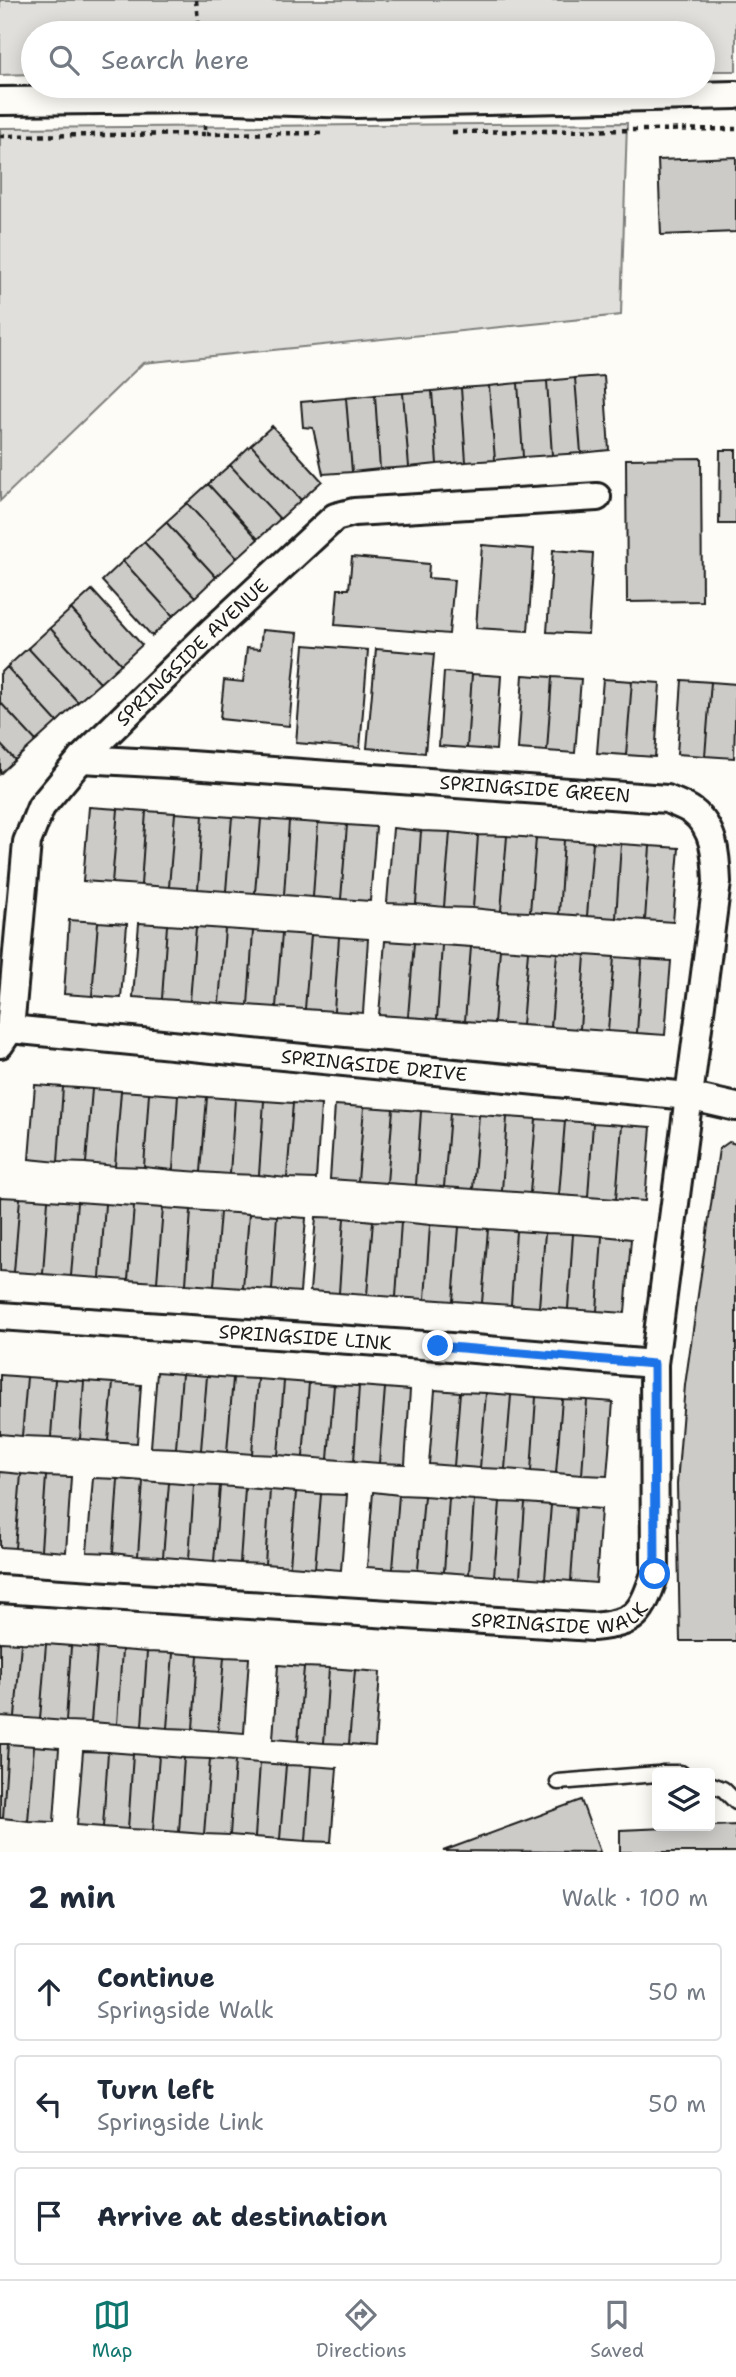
<!DOCTYPE html>
<meta charset="utf-8">
<style>
:root{--surface:#fff;--page:#f2f2f3;--text:#1f2937;--muted:#747a83;--line:#e0e1e3;--accent:#0f766e}
body{margin:0;font-family:"Shantell Sans",sans-serif;background:var(--page);color:var(--text)}
.controls{position:absolute;right:21px;bottom:21px;display:grid;overflow:hidden;border-radius:7px;box-shadow:0 4px 18px #0003}
.controls button{width:63px;height:63px;display:grid;place-items:center;padding:0;border:0;border-bottom:2px solid var(--line);background:var(--surface);color:var(--text);font:35px sans-serif}
.stop{position:absolute;width:21px;height:21px;margin:-16px;border:5px solid #1a73e8;border-radius:50%;background:#fff}
.stop.end{background:#1a73e8;border-color:#fff;box-shadow:0 2px 7px #0008}
.list{margin:0;padding:0;list-style:none}
h2{display:flex;justify-content:space-between;align-items:center;height:91px;margin:0;padding:0 28px;font-size:30px}
h2 small{font-size:23px;font-weight:400;color:var(--muted)}
.list li{display:grid;grid-template-columns:46px 1fr auto;gap:21px;align-items:center;box-sizing:border-box;height:98px;margin:0 14px 14px;padding:0 14px;border:2px solid var(--line);border-radius:7px}
.list b{display:block;font-size:26px;white-space:nowrap}
.list p{margin:0;font-size:23px;white-space:nowrap;color:var(--muted)}
.list em{font-size:23px;font-style:normal;color:var(--muted)}
.icon{flex:none;width:38px;height:38px;fill:none;stroke:currentColor;stroke-width:2;stroke-linecap:round;stroke-linejoin:round}
.map{position:relative;flex:none;width:736px;height:1852px;overflow:hidden}
.search{position:absolute;background:var(--surface);box-shadow:0 4px 18px #0003;left:21px;right:21px;top:21px;height:77px;display:flex;align-items:center;gap:18px;box-sizing:border-box;padding:0 24px;border-radius:38px;color:var(--muted);font-size:26px}
.sheet{height:427px;background:var(--surface)}
nav{display:flex;justify-content:space-around;align-items:center;box-sizing:border-box;height:98px;border-top:2px solid var(--line);background:var(--surface);font-size:19px;color:var(--muted)}
nav a{display:grid;justify-items:center;gap:4px}
nav .on{color:var(--accent)}
.map>svg:first-child{display:block}
.green{fill:#e0dfdb;stroke:#7e7e7c;stroke-width:2}
.building{fill:#cccbc8;stroke:#1c1c1c;stroke-width:2}
.lines{fill:none;stroke-linecap:round;stroke-linejoin:round}
.lane-casing{stroke:#1c1c1c;stroke-width:19}
.street-casing{stroke:#1c1c1c;stroke-width:32}
.path{stroke:#1c1c1c;stroke-width:4.5;stroke-dasharray:5 5;stroke-linecap:butt}
.lane{stroke:#fdfcf7;stroke-width:14}
.street{stroke:#fdfcf7;stroke-width:26}
.route{stroke:#1a73e8;stroke-width:9}
.labels{text-anchor:middle;dominant-baseline:central;stroke-width:5;stroke-linejoin:round;paint-order:stroke}
.street-label{font-size:19px;fill:#1c1c1c;stroke:#fdfcf7}
</style>
<div class="map">
<svg width="736" height="1852" viewBox="0 0 736 1852">
<rect width="100%" height="100%" fill="#fdfcf7"/>
<filter id="ink" filterUnits="userSpaceOnUse"><feTurbulence type="fractalNoise" baseFrequency=".0143" numOctaves="2"/><feDisplacementMap in="SourceGraphic" scale="14" xChannelSelector="R" yChannelSelector="G"/><feConvolveMatrix kernelMatrix="1 2 1 2 8 2 1 2 1" color-interpolation-filters="sRGB"/></filter>
<g filter="url(#ink)">
<path class="green" d="M0,0h736v71h-33v-38h-670v41l-33,1z
M627,123l-6,192 -478,48 -143,138v-373z"/>
<path class="building" d="M736,157v75l-75,3 -3,-75z
M604,376l5,74 -28,3 -6,-75z
M575,378l6,75 -29,2 -5,-74z
M547,381l5,74 -29,2 -5,-74z
M518,383l5,74 -28,3 -6,-74z
M489,386l6,74 -29,2 -5,-74z
M461,388l5,74 -29,2 -5,-73z
M432,391l5,73 -28,3 -6,-74z
M403,393l6,74 -29,2 -5,-74z
M375,395l5,74 -28,3 -6,-74z
M346,398l6,74 -29,2 -10,-46 -10,-1 -2,-25z
M272,426l50,55 -21,19 -50,-55z
M251,445l50,55 -21,19 -50,-54z
M720,450h16v74h-17z
M701,458l1,143 -75,1 -1,-143z
M230,465l50,54 -22,20 -50,-55z
M208,484l50,55 -21,19 -50,-55z
M187,503l50,55 -21,19 -50,-55z
M166,522l50,55 -21,20 -51,-55z
M144,542l51,55 -22,19 -50,-55z
M482,545l52,4 -6,82 -52,-3z
M553,550l40,3 -5,81 -41,-2z
M352,557l77,7 -1,14 26,2 -5,54 -114,-9 3,-36h11z
M123,561l50,55 -21,20 -50,-55z
M92,590l50,55 -21,19 -50,-55z
M71,609l50,55 -21,19 -50,-55z
M50,628l50,55 -22,19 -50,-54z
M262,630l36,3 -9,93 -69,-7 4,-39 19,2 4,-34 13,1z
M304,645l64,5 -8,98 -64,-5z
M28,648l50,54 -21,20 -50,-55z
M376,649l58,5 -9,99 -58,-5z
M7,667l50,55 -21,19 -36,-39v-28z
M444,672l28,2 -5,74 -28,-2z
M472,674l29,2 -5,74 -29,-2z
M523,675l29,2 -5,74 -29,-2z
M552,677l29,2 -6,74 -28,-2z
M603,679l29,2 -6,74 -29,-2z
M682,680l29,2 -6,74 -28,-2z
M632,681l28,2 -5,74 -29,-2z
M711,682l25,2 -2,74 -29,-2z
M0,702l36,39 -21,19 -15,-16z
M0,744l15,16 -15,14z
M89,807l29,2 -6,74 -29,-2z
M118,809l28,2 -5,74 -29,-2z
M146,811l29,2 -6,74 -28,-2z
M175,813l28,2 -5,74 -29,-2z
M203,815l29,2 -6,74 -28,-2z
M232,817l29,2 -6,74 -29,-2z
M261,819l28,2 -5,74 -29,-2z
M289,821l29,2 -5,74 -29,-2z
M318,823l29,2 -6,74 -28,-2z
M347,825l29,2 -6,74 -29,-2z
M393,828l28,3 -5,73 -29,-1z
M421,831l29,1 -6,75 -28,-3z
M450,832l28,3 -5,73 -29,-1z
M478,835l29,1 -6,75 -28,-3z
M507,836l29,2 -6,74 -29,-1z
M536,838l28,2 -5,74 -29,-2z
M564,840l29,2 -6,74 -28,-2z
M593,842l28,2 -5,74 -29,-2z
M621,844l29,2 -5,74 -29,-2z
M650,846l29,2 -6,74 -28,-2z
M69,920l29,2 -6,74 -28,-2z
M98,922l29,2 -6,74 -29,-2z
M139,923l28,2 -5,74 -29,-2z
M167,925l29,2 -6,74 -28,-2z
M196,927l29,2 -6,74 -29,-2z
M225,929l28,2 -5,74 -29,-2z
M253,931l29,2 -6,74 -28,-2z
M282,933l29,2 -6,74 -29,-2z
M311,935l28,2 -5,74 -29,-2z
M339,937l29,2 -5,74 -29,-2z
M385,941l29,2 -6,74 -29,-2z
M414,943l28,2 -5,74 -29,-2z
M442,945l29,2 -6,74 -28,-2z
M471,947l29,2 -6,74 -29,-2z
M500,949l28,2 -6,74 -28,-2z
M528,951l29,2 -6,74 -29,-2z
M557,953l28,2 -5,74 -29,-2z
M585,955l29,2 -6,74 -28,-2z
M614,957l28,2 -5,74 -29,-2z
M642,959l29,2 -6,74 -28,-2z
M35,1085l28,2 -5,75 -29,-3z
M63,1087l29,2 -6,74 -28,-1z
M92,1089l29,2 -6,75 -29,-3z
M121,1091l28,2 -5,74 -29,-1z
M149,1093l29,2 -5,75 -29,-3z
M178,1095l29,2 -6,75 -28,-2z
M207,1097l28,2 -5,75 -29,-2z
M235,1099l29,2 -5,74 -29,-1z
M264,1101l29,2 -6,75 -28,-3z
M293,1103l28,2 -5,74 -29,-1z
M335,1105l29,2 -6,74 -28,-2z
M364,1107l29,2 -6,74 -29,-2z
M393,1109l28,2 -5,74 -29,-2z
M421,1111l29,2 -6,74 -28,-2z
M450,1113l29,2 -6,74 -29,-2z
M479,1115l28,2 -5,74 -29,-2z
M507,1117l29,2 -6,74 -28,-2z
M536,1119l29,2 -6,74 -29,-2z
M565,1121l28,2 -5,74 -29,-2z
M593,1123l29,2 -6,74 -28,-2z
M622,1125l29,2 -6,74 -29,-2z
M729,1142l7,2v497h-56l-3,-157 8,-99 34,-236z
M0,1197l20,1 -6,74 -14,-1z
M20,1198l28,2 -5,74 -29,-2z
M48,1200l29,2 -6,74 -28,-2z
M77,1202l28,2 -5,74 -29,-2z
M105,1204l29,2 -6,74 -28,-2z
M134,1206l29,2 -6,74 -29,-2z
M163,1208l28,2 -5,74 -29,-2z
M191,1210l29,2 -6,74 -28,-2z
M220,1212l29,2 -6,74 -29,-2z
M249,1214l28,2 -5,74 -29,-2z
M277,1216l29,2 -6,74 -28,-2z
M316,1217l28,1 -5,75 -29,-2z
M344,1218l29,3 -6,74 -28,-2z
M373,1221l28,1 -5,75 -29,-2z
M401,1222l29,3 -5,74 -29,-2z
M430,1225l29,2 -6,74 -28,-2z
M459,1227l29,2 -6,74 -29,-2z
M488,1229l28,2 -5,74 -29,-2z
M516,1231l29,2 -6,74 -28,-2z
M545,1233l28,1 -5,75 -29,-2z
M573,1234l29,2 -5,75 -29,-2z
M602,1236l29,3 -6,74 -28,-2z
M157,1372l25,2 -6,74 -25,-1z
M182,1374l25,2 -6,74 -25,-2z
M0,1375l27,2 -5,59 -22,-2z
M207,1376l26,2 -6,74 -26,-2z
M27,1377l28,2 -4,58 -29,-1z
M233,1378l25,1 -6,75 -25,-2z
M55,1379l29,2 -4,58 -29,-2z
M258,1379l26,2 -6,74 -26,-1z
M84,1381l29,2 -5,58 -28,-2z
M284,1381l25,2 -6,74 -25,-2z
M113,1383l28,2 -4,58 -29,-2z
M309,1383l25,2 -6,74 -25,-2z
M334,1385l25,1 -5,75 -26,-2z
M359,1386l26,2 -6,75 -25,-2z
M385,1388l25,2 -5,74 -26,-1z
M435,1390l25,2 -6,74 -25,-2z
M460,1392l26,1 -6,75 -26,-2z
M486,1393l25,2 -6,74 -25,-1z
M511,1395l25,2 -5,74 -26,-2z
M536,1397l26,2 -6,74 -25,-2z
M562,1399l25,1 -5,75 -26,-2z
M587,1400l26,2 -6,74 -25,-1z
M0,1472l21,2 -6,74 -15,-1z
M21,1474l25,2 -5,74 -26,-2z
M46,1476l25,1 -5,75 -25,-2z
M93,1478l25,1 -5,74 -26,-1z
M118,1479l25,2 -5,75 -25,-3z
M143,1481l26,2 -6,74 -25,-1z
M169,1483l25,2 -5,74 -26,-2z
M194,1485l26,1 -6,75 -25,-2z
M220,1486l25,2 -5,75 -26,-2z
M245,1488l25,2 -5,74 -25,-1z
M270,1490l26,2 -6,74 -25,-2z
M296,1492l25,2 -6,74 -25,-2z
M373,1492l26,3 -6,74 -26,-2z
M321,1494l26,1 -6,75 -26,-2z
M399,1495l25,1 -6,74 -25,-1z
M424,1496l25,2 -5,74 -26,-2z
M449,1498l25,2 -5,74 -25,-2z
M474,1500l26,2 -6,74 -25,-2z
M500,1502l25,1 -5,74 -26,-1z
M525,1503l26,2 -6,74 -25,-2z
M551,1505l25,2 -5,74 -26,-2z
M576,1507l25,2 -5,74 -25,-2z
M0,1642l21,1 -6,74 -15,-1z
M21,1643l25,1 -6,75 -25,-2z
M46,1644l25,2 -5,75 -26,-2z
M71,1646l26,2 -6,74 -25,-1z
M97,1648l25,2 -5,74 -26,-2z
M122,1650l25,2 -5,74 -25,-2z
M147,1652l26,1 -6,75 -25,-2z
M173,1653l25,2 -5,74 -26,-1z
M198,1655l26,2 -6,74 -25,-2z
M224,1657l25,1 -5,75 -26,-2z
M278,1665l26,2 -6,74 -25,-2z
M304,1667l25,1 -5,75 -26,-2z
M329,1668l26,2 -6,74 -25,-1z
M355,1670l25,2 -5,74 -26,-2z
M0,1744h8l-5,74h-3z
M8,1744l26,2 -6,75 -25,-3z
M34,1746l25,2 -5,74 -26,-1z
M83,1751l25,1 -5,75 -26,-2z
M108,1752l25,2 -5,75 -25,-2z
M133,1754l26,2 -6,74 -25,-1z
M159,1756l25,2 -5,74 -26,-2z
M184,1758l26,1 -6,75 -25,-2z
M210,1759l25,2 -5,74 -26,-1z
M235,1761l25,2 -5,74 -25,-2z
M260,1763l26,2 -6,74 -25,-2z
M286,1765l25,1 -5,75 -26,-2z
M311,1766l26,2 -6,74 -25,-1z
M581,1800l19,52 -157,-1z
M736,1825v27h-116v-22z"/>
<g class="lines">
<defs>
<path id="lane" d="M662,1773h19
M558,1782l99,-8
M710,1784l13,5 13,13"/>
<g id="street">
<path d="M0,101l204,-2 151,5 381,-9"/>
<path id="s1" d="M10,1029l678,67 48,11"/>
<path id="s2" d="M0,1044l10,-15 17,-187 14,-35 40,-48 130,-127 124,-115 19,-5 243,-15"/>
<path id="s3" d="M0,1316l438,30 216,18"/>
<path id="s4" d="M0,1589l593,38c44,-4 48,-13 62,-53l-1,-210 63,-482c-1,-26 -2,-54 -25,-71 -7,-5 -17,-8 -25,-12l-477,-34 -109,-6"/>
</g>
</defs>
<use href="#lane" class="lane-casing"/>
<use href="#street" class="street-casing"/>
<path class="path" d="M196,0l3,33
M205,125v9l119,-1
M452,132l284,-3
M0,136l205,-2"/>
<use href="#lane" class="lane"/>
<use href="#street" class="street"/>
</g>
</g>
<g class="lines" filter="url(#ink)">
<path class="route" d="M438,1346l216,18 1,210"/>
</g>
<g class="labels">
<g class="street-label">
<text stroke="none"><textPath href="#s2" startOffset="460">SPRINGSIDE AVENUE</textPath></text>
<text transform="translate(535 789) rotate(4)">SPRINGSIDE GREEN</text>
<text stroke="none"><textPath href="#s1" startOffset="366">SPRINGSIDE DRIVE</textPath></text>
<text stroke="none"><textPath href="#s3" startOffset="306">SPRINGSIDE LINK</textPath></text>
<text stroke="none"><textPath href="#s4" startOffset="562">SPRINGSIDE WALK</textPath></text>
</g>
</g>
</svg>
<div class="controls">
<button><svg class="icon" aria-label="layers" viewBox="0 0 24 24"><path d="M12 4l9 5-9 5-9-5zM3 14l9 5 9-5"/></svg></button>
</div>
<div class="stop" style="left:655px;top:1574px"></div>
<div class="stop end" style="left:438px;top:1346px"></div>
<div class="search"><svg class="icon" aria-label="search" viewBox="0 0 24 24"><circle cx="10" cy="10" r="6"/><path d="M15 15l6 6"/></svg>Search here</div>
</div>
<section class="sheet">
<h2>2 min<small>Walk · 100 m</small></h2>
<ul class="list">
<li><svg class="icon" aria-label="ahead" viewBox="0 0 24 24"><path d="M12 20V5M6 11l6-6 6 6"/></svg><div><b>Continue</b><p>Springside Walk</p></div><em>50 m</em></li>
<li><svg class="icon" aria-label="left" viewBox="0 0 24 24"><path d="M17 20v-9H6M10 6l-5 5 5 5"/></svg><div><b>Turn left</b><p>Springside Link</p></div><em>50 m</em></li>
<li><svg class="icon" aria-label="arrive" viewBox="0 0 24 24"><path d="M6 21V4h12l-3 4 3 4H6"/></svg><div><b>Arrive at destination</b></div></li>
</ul>
</section>
<nav>
<a class="on"><svg class="icon" aria-label="map" viewBox="0 0 24 24"><path d="M3 6l6-2 6 2 6-2v14l-6 2-6-2-6 2zM9 4v14M15 6v14"/></svg>Map</a>
<a><svg class="icon" aria-label="directions" viewBox="0 0 24 24"><path d="M12 3l9 9-9 9-9-9zM9 14v-3h6M13 9l2 2-2 2"/></svg>Directions</a>
<a><svg class="icon" aria-label="saved" viewBox="0 0 24 24"><path d="M7 4h10v16l-5-4-5 4z"/></svg>Saved</a>
</nav>
